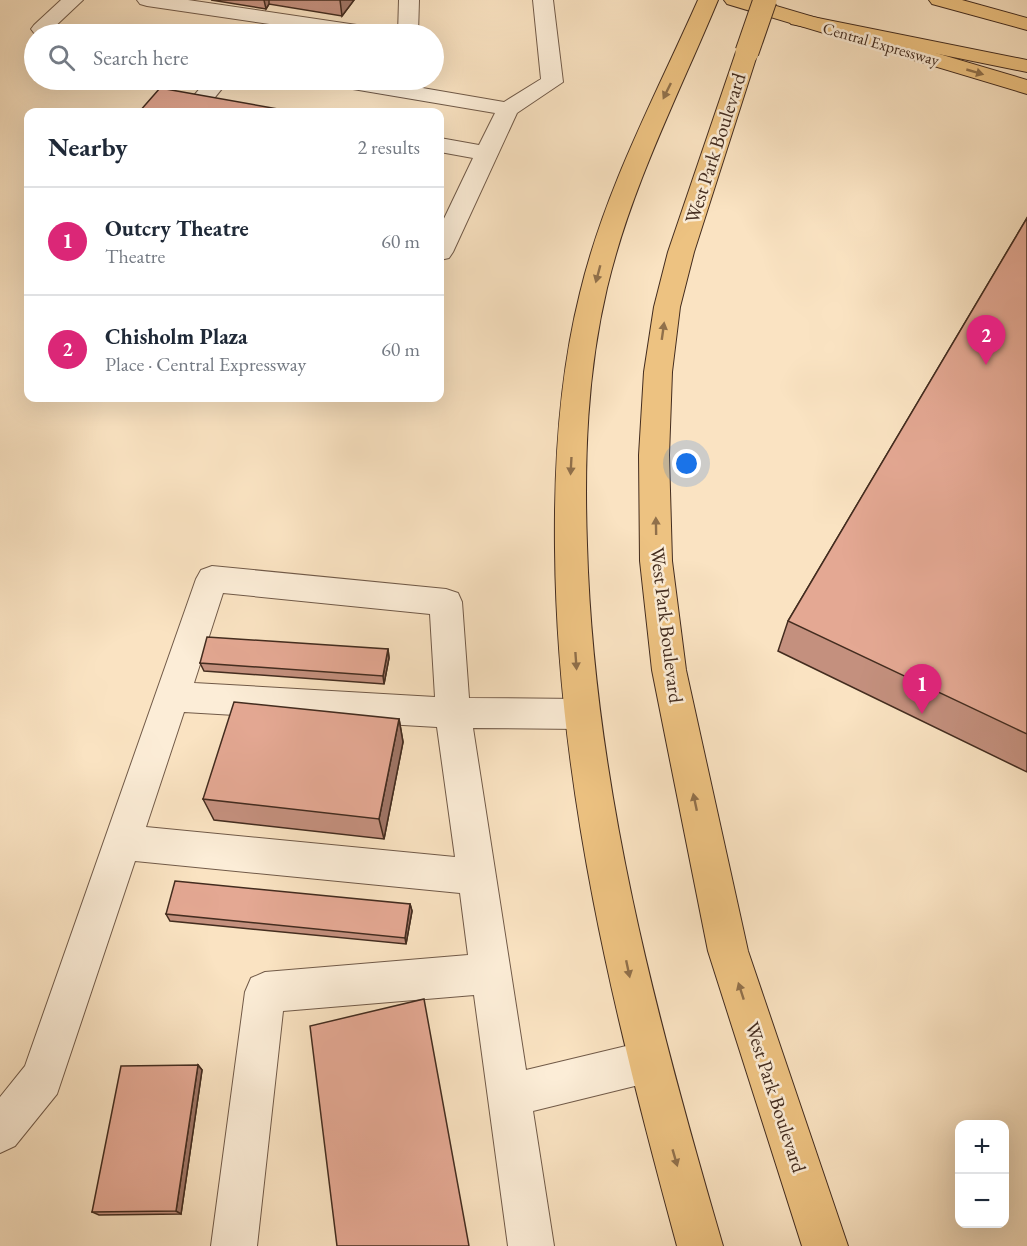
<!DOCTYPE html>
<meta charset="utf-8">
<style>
:root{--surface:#fff;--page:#f6f6f7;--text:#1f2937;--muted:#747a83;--line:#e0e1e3;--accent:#db2777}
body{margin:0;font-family:"EB Garamond",serif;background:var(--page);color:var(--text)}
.controls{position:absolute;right:18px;bottom:18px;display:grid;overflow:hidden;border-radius:12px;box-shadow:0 6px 24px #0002}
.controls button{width:54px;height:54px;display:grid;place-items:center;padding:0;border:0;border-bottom:2px solid var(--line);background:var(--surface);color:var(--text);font:30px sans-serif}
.you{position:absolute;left:687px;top:464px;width:21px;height:21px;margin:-15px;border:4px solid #fff;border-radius:50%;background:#1a73e8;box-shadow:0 0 0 9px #1a73e833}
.badge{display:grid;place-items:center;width:39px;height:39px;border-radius:50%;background:var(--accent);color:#fff;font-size:20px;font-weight:700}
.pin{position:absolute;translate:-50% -50px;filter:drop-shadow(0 2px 3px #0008)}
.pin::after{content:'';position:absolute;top:32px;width:21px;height:18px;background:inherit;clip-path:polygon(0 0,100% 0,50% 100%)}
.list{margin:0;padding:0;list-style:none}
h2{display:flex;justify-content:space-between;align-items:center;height:78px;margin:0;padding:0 24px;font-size:26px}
h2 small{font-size:20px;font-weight:400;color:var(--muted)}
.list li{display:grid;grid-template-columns:39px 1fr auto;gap:18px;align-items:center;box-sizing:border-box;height:108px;padding:0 24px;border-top:2px solid var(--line)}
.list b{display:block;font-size:22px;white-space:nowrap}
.list p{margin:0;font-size:20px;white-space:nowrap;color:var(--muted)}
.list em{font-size:20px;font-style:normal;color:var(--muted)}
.icon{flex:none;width:33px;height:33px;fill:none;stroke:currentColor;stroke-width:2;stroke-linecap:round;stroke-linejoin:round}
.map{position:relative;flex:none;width:1027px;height:1246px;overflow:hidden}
.search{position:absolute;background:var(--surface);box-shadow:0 6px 24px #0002;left:24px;top:24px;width:420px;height:66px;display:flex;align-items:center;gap:15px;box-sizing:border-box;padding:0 21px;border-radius:33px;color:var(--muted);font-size:22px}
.panel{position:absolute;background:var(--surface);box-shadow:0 6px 24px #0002;left:24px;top:108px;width:420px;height:294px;border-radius:12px}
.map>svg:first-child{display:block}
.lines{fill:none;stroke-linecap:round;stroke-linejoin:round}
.minor-casing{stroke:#715a48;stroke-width:2}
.major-casing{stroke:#432c1f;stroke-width:2}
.highway-casing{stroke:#432c1f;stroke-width:2}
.minor{fill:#fcedd7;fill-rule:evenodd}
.major{fill:#edc281;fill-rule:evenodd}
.highway{fill:#edc281;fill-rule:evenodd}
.major-bridge-casing{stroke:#432c1f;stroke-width:25;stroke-linecap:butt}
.major-bridge{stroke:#edc281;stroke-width:23}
.wall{fill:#c4907e;stroke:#432c1f;stroke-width:1.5}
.shaded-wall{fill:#a07667;stroke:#432c1f;stroke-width:1.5}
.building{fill:#e4a893;stroke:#432c1f;stroke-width:1.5}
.oneway{fill:#90704b}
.labels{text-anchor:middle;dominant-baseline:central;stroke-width:5;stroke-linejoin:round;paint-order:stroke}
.far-street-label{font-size:16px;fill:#432c1f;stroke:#fcedd7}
.street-label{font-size:20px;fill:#432c1f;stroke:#fcedd7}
</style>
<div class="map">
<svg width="1027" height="1246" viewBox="0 0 1027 1246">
<rect width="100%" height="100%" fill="#fae3c2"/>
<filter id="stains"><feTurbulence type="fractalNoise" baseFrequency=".00333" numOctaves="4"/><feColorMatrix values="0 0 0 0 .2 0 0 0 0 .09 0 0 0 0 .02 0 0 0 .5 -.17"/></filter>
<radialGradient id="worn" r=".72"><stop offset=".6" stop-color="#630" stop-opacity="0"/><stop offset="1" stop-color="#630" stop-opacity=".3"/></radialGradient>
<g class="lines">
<defs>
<path id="minor" d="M61,0h22l-35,33h-14l-3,-4 3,-4z
M137,0h51l189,28 7,2 3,4h-49l-191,-28 -7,-2z
M399,0h20l-1,34h-20z
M533,0h20l10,82 -46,31 -64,139 -4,6 -9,2v-33l33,-69 -33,-6v-14l39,7 16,-32 -154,-26 -8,-2 -3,-5h46l128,22 37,-23z
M207,80h22l-26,32h-23z
M212,566l234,23 12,4 4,9 7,96 111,1 12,4 5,11 -5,11 -12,4 -107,-1 53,342 121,-29 15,6 6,15 -6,15 -15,6 -114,28 21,135h-46l-34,-251 -191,16 -26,235h-46l34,-254 6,-14 14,-6 203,-17 -8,-62 -325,-32 -78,233 -42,52 -15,7v-56l25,-31 171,-487 5,-9zM223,593l207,21 5,83 -241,-14zM184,712l253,15 18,130 -309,-30z"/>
<path id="major" d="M698,0h20c-40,96 -87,187 -111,288 -20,85 -23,171 -20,257 7,240 69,472 136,701h-46c-62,-228 -120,-459 -122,-697 -1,-86 4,-172 25,-256 25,-104 75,-196 118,-293z
M724,0h32l271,80v14l-300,-90z
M747,46l8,1 3,5 -64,200 -14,55 -8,65 -3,83 3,106 14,109 62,281 100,295h-46l-94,-295 -56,-281 -12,-109 -1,-106 5,-83 10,-65 14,-55 68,-200 3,-5z"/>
<path id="highway" d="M929,0h33l65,18v12l-95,-26z
M798,14l229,46v12l-236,-48 -3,-4 3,-4z"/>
</defs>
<use href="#minor" class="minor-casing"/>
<use href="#major" class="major-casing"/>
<use href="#highway" class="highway-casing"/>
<use href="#minor" class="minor"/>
<use href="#major" class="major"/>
<use href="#highway" class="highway"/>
<defs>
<path id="major-bridge" d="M747,52l18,-52"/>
</defs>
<use href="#major-bridge" class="major-bridge-casing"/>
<use href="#major-bridge" class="major-bridge"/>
</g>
<path class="wall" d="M211,0h143l-12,16 -73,-12 -3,5z
M1027,218v554l-249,-121 10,-30z
M388,649l1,9 -5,26 -180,-13 -4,-8z
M399,719l4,23 -19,97 -170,-19 -11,-21z
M410,904l2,7 -6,33 -236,-23 -4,-7z
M198,1065l4,5 -21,144 -82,1 -7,-3z"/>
<path class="shaded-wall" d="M264,0h5v4l-3,5z
M340,0h14l-12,16z
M388,649l1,9 -5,26 -1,-8z
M399,719l4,23 -19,97 -5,-20z
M410,904l2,7 -6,33 -1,-6z
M198,1065l4,5 -21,144 -5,-3z"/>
<path class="building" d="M160,88l135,24h-156z
M1027,218v516l-239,-113z
M207,637l181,12 -5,27 -183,-13z
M234,702l165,17 -20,100 -176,-20z
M175,881l235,23 -5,34 -239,-24z
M424,999l45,247h-132l-27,-220z
M198,1065l-22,146 -84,1 29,-146z"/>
<defs><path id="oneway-solid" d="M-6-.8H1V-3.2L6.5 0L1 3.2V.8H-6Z" transform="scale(1.5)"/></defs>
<g class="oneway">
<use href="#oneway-solid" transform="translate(975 72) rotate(16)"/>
<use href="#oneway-solid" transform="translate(667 91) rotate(116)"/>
<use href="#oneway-solid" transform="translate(598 274) rotate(105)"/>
<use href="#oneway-solid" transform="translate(663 331) rotate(-82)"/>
<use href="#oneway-solid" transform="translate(571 466) rotate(93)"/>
<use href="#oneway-solid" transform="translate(656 526) rotate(-91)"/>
<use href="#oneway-solid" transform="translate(576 661) rotate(86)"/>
<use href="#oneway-solid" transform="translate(695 802) rotate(-102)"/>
<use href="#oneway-solid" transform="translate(628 969) rotate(78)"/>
<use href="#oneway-solid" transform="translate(741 991) rotate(-108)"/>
<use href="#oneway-solid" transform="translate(675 1158) rotate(74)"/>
</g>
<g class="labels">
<g class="far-street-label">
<text transform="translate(881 44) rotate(16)">Central Expressway</text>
</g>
<g class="street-label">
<text transform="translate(715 148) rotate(-72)">West Park Boulevard</text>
<text transform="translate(667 625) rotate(83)">West Park Boulevard</text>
<text transform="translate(776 1097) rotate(72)">West Park Boulevard</text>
</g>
</g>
<rect width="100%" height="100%" filter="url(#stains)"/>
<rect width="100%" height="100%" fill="url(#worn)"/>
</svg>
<div class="controls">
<button>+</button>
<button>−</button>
</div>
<div class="you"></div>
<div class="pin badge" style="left:922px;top:714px">1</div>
<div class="pin badge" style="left:986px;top:365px">2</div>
<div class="search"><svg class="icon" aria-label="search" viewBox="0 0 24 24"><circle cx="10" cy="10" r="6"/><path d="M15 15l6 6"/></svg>Search here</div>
<section class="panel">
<h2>Nearby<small>2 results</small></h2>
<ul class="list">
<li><span class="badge">1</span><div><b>Outcry Theatre</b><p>Theatre</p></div><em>60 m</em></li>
<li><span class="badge">2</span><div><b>Chisholm Plaza</b><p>Place · Central Expressway</p></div><em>60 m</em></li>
</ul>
</section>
</div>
